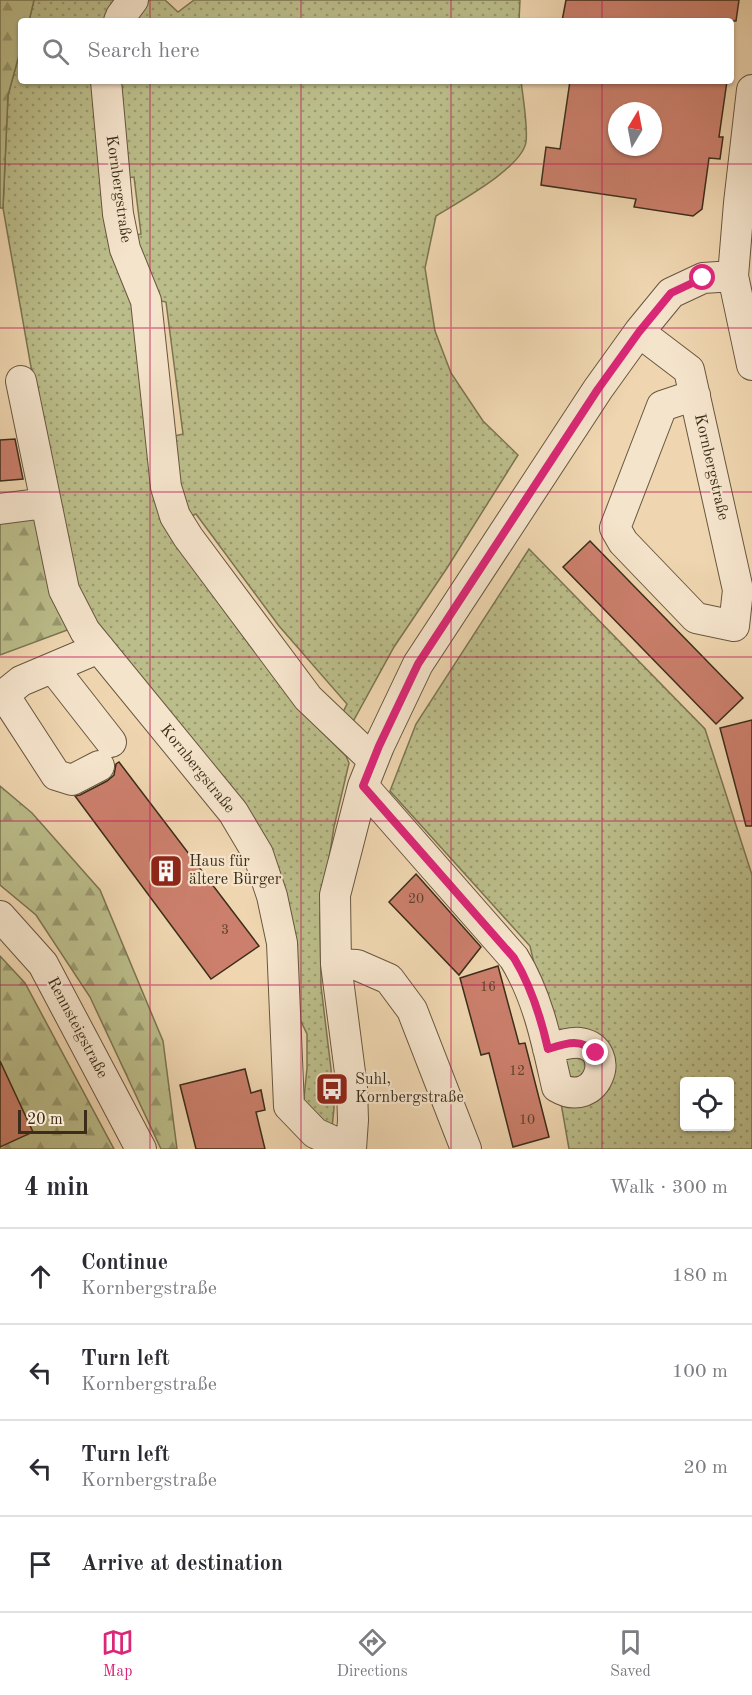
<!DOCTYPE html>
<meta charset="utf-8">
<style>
:root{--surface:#fff;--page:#f7f7f7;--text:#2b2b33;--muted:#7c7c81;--line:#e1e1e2;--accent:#db2777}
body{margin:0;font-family:"Old Standard TT",serif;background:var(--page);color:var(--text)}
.controls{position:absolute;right:18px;bottom:18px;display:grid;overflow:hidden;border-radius:6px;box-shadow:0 2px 4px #0004}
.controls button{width:54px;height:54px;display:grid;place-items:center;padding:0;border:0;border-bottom:2px solid var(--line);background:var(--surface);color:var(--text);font:30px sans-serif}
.compass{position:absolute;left:608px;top:102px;width:54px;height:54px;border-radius:50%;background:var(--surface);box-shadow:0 2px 4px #0004;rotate:10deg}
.scale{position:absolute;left:18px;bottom:15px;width:69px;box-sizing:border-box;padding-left:6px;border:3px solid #3b2d19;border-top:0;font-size:16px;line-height:21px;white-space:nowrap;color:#3b2d19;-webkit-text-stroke:4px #f5e4cc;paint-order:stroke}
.stop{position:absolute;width:18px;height:18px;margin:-14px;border:4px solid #db2777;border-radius:50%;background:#fff}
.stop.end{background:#db2777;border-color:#fff;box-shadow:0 2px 6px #0008}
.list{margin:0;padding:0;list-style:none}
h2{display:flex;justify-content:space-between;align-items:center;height:78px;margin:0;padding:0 24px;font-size:26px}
h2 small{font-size:20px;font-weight:400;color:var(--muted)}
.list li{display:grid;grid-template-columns:39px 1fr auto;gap:18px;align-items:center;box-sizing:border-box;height:96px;padding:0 24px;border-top:2px solid var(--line)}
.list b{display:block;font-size:22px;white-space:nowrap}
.list p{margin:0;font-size:20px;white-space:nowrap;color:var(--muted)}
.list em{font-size:20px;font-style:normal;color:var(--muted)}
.icon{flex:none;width:33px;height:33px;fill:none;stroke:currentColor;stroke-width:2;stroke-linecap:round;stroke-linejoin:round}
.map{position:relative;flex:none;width:752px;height:1149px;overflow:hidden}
.search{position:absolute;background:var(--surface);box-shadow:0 2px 4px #0004;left:18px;right:18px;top:18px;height:66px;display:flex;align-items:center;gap:15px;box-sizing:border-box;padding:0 21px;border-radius:6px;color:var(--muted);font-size:22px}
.sheet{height:462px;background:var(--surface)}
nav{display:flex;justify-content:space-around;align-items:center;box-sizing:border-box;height:84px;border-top:2px solid var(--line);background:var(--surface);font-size:16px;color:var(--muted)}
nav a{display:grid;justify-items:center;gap:3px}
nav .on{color:var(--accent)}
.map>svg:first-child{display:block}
.grass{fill:url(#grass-dots);stroke:#7b7552;stroke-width:1.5;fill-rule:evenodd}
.forest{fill:url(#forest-firs);stroke:#7b7552;stroke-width:1.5}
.building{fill:#cb7f6c;stroke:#3b2d19;stroke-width:1.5;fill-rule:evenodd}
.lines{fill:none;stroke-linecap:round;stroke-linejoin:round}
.minor-casing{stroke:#68573f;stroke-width:32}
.minor{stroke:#f5e4cc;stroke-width:30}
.route{stroke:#db2777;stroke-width:8}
.grid{fill:none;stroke:#c2185b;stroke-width:1.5;stroke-opacity:0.55}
.labels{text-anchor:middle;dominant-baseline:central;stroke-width:4.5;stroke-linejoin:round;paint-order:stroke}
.number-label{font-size:14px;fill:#5f422e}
.street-label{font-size:16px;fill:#3b2d19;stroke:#f5e4cc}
.poi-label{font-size:16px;fill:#3b2d19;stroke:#f5e4cc;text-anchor:start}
</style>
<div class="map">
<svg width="752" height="1149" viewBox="0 0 752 1149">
<defs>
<pattern id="grass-dots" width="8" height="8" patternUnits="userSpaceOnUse" patternTransform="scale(1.5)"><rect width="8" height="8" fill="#bbbd8a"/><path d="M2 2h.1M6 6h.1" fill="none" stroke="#999a70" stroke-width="1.8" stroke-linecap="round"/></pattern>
<pattern id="forest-firs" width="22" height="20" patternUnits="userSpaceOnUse" patternTransform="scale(1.5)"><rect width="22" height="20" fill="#bbbd8a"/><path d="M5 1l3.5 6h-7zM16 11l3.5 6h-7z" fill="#999a70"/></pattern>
</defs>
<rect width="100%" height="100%" fill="#efd6b0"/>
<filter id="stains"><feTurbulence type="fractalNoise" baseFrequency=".00333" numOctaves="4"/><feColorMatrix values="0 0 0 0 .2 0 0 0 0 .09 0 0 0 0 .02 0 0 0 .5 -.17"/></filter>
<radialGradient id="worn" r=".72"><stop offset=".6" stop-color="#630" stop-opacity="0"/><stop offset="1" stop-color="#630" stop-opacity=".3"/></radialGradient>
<path class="grass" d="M34,0h85l-11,21h-79z
M140,0h25l13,12 16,-12h326l-1,21h-395z
M21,48v33h73l39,221 28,208 137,198 48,48 3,7 -15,64 -14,89 1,70 10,83 3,39 -2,20 -29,-20 4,-40v-34l-13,-27 -36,-182 -172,-204 -45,-197 -38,-216 5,-113z
M114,81h407c2,16 7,46 5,61 -4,26 -68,60 -90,74l-11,52 10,63 16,42 32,48 35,34 -71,113 -53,79 -44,80 -10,-9 7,-14 -68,-78 -83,-112 -14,6 -16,-82 17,-4 -17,-132 -18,-4 -18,-62 11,-2 -7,-57 -14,2z
M529,549l176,180 47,146v274h-183l-24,-138 -15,-65 -140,-155 26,-67zM684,1082h46v44h-46z"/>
<path class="forest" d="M0,0h34l-5,21h-8v27l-13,47 -5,113h-3z
M38,514l32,115 -70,26v-133z
M0,786l32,27 68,77 63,151 14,108h-16l-71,-152 -54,-82 -36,-30z
M0,956l25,27 89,166h-114z"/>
<path class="building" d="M566,0h173l-3,21h-174z
M570,81h157l-8,56h4l-3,22 -11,-1 -7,51 -9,7 -59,-9 2,-8 -95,-14 5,-38 14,2zM617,111h36v36h-36z
M15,439l8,40 -23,2v-41z
M590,541l153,157 -27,26 -153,-157z
M752,720v106h-6l-26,-98z
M119,762l140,184 -48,33 -136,-183 5,-1 27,-14 7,-6 2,-11z
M416,874l65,73 -22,28 -70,-73z
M498,966l21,78 6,-1 24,94 -36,10 -24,-94 -8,2 -21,-77z
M0,1061l33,71 -33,15z
M245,1069l6,24 10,-3 4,20 -9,2 9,37h-69l-16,-64z"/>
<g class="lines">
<defs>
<path id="minor" d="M119,21l2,-5 12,-16
M106,81l12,133 7,35 21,52 20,186 9,29 13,21 120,161 65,62
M752,90l-13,113 -6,73 19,89
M639,332l50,38 49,220 -4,36 -38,-8 -73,-76 -8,-14 47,-122 33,-11
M21,381l43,209 21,41 148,181 25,42 14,42 10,47 7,163 26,27 35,16
M0,509l46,-6
M99,648l-78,33 -17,14 52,80 16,5 27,-14
M53,668l58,74
M363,786l151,172c24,39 33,85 43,129 40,24 62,-38 23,-44 -11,-1 -22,3 -32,6
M0,916l43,48 98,185
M336,964l21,1 32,14 23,31 54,139
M351,1149l2,-29 -1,-32 -16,-124 -1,-69 28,-109 16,-40 39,-82 180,-275 41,-57 32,-39 32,-15 30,-2"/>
</defs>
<use href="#minor" class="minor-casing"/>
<use href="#minor" class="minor"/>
</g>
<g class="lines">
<path class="route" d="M596,1053c-15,-15 -29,-10 -48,-4 -7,-31 -17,-63 -34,-91l-151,-172 16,-40 39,-82 180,-275 41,-57 32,-39 32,-15"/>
</g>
<path class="grid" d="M150,0v21M301,0v21M451,0v21M602,0v21M150,81v1068M301,81v1068M451,81v1068M602,81v1068M0,164h752M0,328h752M0,492h752M0,657h752M0,821h752M0,985h752"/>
<defs>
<symbol id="building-square" viewBox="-11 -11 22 22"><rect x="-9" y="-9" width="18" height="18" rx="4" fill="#8f2418" stroke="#f5e4cc"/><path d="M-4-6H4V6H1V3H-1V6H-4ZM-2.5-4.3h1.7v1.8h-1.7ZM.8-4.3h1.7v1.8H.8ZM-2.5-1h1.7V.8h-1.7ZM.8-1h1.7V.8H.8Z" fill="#fff"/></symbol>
<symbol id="bus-square" viewBox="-11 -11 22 22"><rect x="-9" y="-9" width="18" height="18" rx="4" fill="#8f2418" stroke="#f5e4cc"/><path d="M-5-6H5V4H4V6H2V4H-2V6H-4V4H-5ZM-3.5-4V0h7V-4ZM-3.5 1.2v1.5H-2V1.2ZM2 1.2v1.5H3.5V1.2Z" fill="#fff"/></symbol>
</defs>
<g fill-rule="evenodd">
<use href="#building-square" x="147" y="852" width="38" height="38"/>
<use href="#bus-square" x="313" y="1070" width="38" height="38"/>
</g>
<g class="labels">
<g class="number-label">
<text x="416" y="899">20</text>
<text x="225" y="930">3</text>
<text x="488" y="987">16</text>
<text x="517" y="1071">12</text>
<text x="527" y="1120">10</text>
</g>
<g class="street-label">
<text transform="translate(118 189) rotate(82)">Kornbergstraße</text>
<text transform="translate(711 467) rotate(77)">Kornbergstraße</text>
<text transform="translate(197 769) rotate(51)">Kornbergstraße</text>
<text transform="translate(77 1028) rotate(62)">Rennsteigstraße</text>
</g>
<g class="poi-label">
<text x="189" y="862">Haus für<tspan x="189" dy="18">ältere Bürger</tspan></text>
<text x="355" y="1080">Suhl,<tspan x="355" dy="18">Kornbergstraße</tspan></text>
</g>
</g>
<rect width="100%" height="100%" filter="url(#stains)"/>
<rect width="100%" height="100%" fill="url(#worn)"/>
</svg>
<div class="controls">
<button><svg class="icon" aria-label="locate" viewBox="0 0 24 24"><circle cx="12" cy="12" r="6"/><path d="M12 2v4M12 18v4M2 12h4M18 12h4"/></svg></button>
</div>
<svg class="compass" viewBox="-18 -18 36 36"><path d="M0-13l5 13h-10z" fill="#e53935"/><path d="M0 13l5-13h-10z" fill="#7c7c81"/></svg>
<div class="scale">20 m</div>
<div class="stop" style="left:703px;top:278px"></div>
<div class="stop end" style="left:596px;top:1053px"></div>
<div class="search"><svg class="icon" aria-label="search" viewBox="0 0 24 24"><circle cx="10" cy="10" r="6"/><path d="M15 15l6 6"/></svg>Search here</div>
</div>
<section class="sheet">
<h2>4 min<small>Walk · 300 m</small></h2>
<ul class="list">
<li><svg class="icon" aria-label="ahead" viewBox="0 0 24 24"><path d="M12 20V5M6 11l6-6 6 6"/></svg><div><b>Continue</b><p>Kornbergstraße</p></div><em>180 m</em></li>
<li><svg class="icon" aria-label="left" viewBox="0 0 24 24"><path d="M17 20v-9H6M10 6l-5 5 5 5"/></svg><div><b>Turn left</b><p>Kornbergstraße</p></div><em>100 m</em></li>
<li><svg class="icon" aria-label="left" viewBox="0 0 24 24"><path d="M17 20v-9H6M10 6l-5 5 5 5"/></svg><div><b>Turn left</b><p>Kornbergstraße</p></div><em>20 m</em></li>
<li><svg class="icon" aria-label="arrive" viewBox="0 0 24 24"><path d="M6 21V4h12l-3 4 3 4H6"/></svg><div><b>Arrive at destination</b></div></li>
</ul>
</section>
<nav>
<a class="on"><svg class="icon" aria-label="map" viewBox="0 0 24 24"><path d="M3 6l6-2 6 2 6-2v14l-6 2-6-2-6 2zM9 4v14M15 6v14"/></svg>Map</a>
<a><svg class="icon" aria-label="directions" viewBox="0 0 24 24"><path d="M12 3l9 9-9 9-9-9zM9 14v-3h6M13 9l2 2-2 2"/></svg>Directions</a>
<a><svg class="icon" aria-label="saved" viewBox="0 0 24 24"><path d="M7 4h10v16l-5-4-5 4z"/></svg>Saved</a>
</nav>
